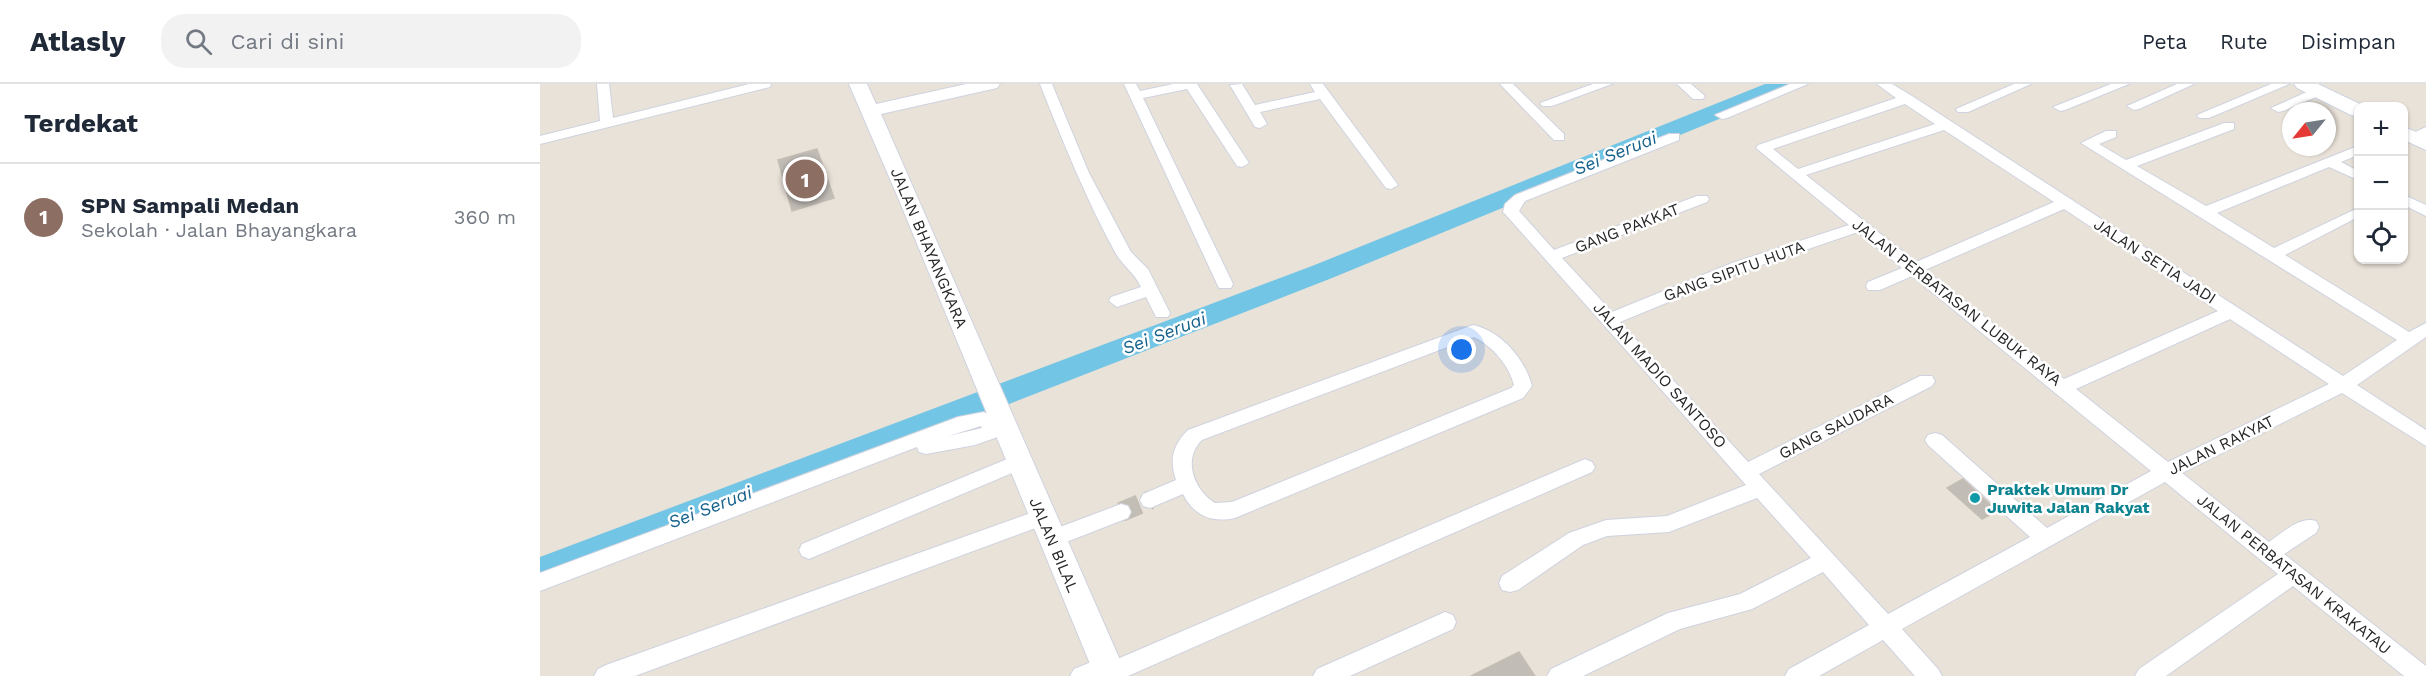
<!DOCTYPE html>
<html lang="id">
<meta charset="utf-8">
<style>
:root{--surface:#fff;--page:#f2f2f3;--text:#1f2937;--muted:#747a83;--line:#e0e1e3;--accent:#db2777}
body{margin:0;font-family:"Work Sans",sans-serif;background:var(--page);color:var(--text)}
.controls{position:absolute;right:18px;top:18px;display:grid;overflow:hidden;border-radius:12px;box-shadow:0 2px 4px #0004}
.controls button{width:54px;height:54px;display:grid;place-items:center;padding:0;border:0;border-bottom:2px solid var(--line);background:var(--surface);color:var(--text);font:30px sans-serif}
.compass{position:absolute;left:1742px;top:18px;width:54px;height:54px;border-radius:50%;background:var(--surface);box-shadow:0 2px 4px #0004;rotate:240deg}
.you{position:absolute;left:922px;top:266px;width:21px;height:21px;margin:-15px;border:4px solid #fff;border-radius:50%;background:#1a73e8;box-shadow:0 0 0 9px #1a73e833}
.badge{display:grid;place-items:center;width:39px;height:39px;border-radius:50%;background:var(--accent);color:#fff;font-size:20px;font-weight:700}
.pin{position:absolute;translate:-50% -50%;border:3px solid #fff;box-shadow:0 2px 6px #0006}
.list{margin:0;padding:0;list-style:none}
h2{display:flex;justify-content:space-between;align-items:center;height:78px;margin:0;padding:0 24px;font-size:26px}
h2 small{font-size:20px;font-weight:400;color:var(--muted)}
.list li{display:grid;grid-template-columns:39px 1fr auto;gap:18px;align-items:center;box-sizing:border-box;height:108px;padding:0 24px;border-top:2px solid var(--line)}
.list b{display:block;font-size:22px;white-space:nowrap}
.list p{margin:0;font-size:20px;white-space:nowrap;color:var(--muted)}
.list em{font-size:20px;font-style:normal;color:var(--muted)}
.icon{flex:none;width:33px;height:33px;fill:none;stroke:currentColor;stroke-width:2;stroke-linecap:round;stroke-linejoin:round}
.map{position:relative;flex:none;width:1886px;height:592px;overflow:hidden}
header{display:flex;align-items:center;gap:36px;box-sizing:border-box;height:84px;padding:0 30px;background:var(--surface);border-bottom:2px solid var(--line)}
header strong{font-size:28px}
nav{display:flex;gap:33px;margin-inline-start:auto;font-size:21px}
.search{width:420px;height:54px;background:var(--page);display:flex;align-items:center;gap:15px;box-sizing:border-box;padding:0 21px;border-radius:24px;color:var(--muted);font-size:22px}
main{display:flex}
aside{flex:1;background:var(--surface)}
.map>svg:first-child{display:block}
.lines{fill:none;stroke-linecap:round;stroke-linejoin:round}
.river{fill:#73c5e5;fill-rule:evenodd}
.building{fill:#c1bcb6;stroke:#c4beb4;stroke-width:1.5}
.street-tunnel{stroke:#c2bdb5;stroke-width:20;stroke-dasharray:20 10;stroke-linecap:butt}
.street-casing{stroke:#cfd2df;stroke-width:2}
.secondary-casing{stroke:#cfd2df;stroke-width:2}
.street{fill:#fff;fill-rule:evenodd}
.secondary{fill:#fff;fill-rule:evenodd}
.culture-dot{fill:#0f9aa8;stroke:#fff;stroke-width:2}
.labels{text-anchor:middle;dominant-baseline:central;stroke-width:5;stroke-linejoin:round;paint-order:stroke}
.street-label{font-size:16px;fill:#272727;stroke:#fff}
.culture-label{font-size:16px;font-weight:bold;fill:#0d838f;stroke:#fff;text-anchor:start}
.water-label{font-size:18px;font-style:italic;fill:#16628c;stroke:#fff}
</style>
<header>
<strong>Atlasly</strong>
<div class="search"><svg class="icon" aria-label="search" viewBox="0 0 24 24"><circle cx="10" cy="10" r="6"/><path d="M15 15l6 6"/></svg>Cari di sini</div>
<nav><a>Peta</a><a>Rute</a><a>Disimpan</a></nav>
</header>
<main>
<aside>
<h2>Terdekat<small></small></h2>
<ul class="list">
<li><span class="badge" style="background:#8d6e63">1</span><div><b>SPN Sampali Medan</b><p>Sekolah · Jalan Bhayangkara</p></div><em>360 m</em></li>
</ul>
</aside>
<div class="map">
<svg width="1886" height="592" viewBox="0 0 1886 592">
<rect width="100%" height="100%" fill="#e9e2d9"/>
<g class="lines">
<path class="river" d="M1225,0h30l-3,5 -460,189 -792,309v-30l772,-291z"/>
</g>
<path class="building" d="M277,65l17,49 -42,13 -14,-51z
M1423,395l34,32 -15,8 -35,-31z
M979,568l16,24h-64z"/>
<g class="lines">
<path class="street-tunnel" d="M581,428l29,-12"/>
<defs>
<path id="street" d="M57,0h12l4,34 136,-34h22l-1,3 -230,57v-8l60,-15z
M500,0h12l37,89 42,79 17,17 22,44 -2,4h-12l-10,-20 -29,10 -8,-6 2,-4 30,-10c-7,-15 -18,-21 -25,-33 -30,-55 -53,-112 -76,-170z
M584,0h12l4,7 33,-7h24l52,79 -7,4 -5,-1 -50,-77 -44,9 90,186 -2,4h-12l-2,-4z
M702,0l13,21 60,-13 -5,-8h13l75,101 -7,4 -5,-1 -66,-89 -60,13 7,12 -7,4 -5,-1 -25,-42z
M960,0h13l51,50v6h-10z
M1053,0h19l-60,22h-10l-2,-3z
M1137,0h14l14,12 -2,3h-10z
M1250,0h18l-81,34 -5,1 -7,-4z
M1337,0h15l20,12 431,280 54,-36 -316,-197 25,-12h10v6l-17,7 27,16 98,-37h10v6l-97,37 69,40 152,-60v9l-17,7 17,9v9l-29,-13 -112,46 57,35 84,-40v9l-73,38 124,77 17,-9v14l-69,48 69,45v16l-84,-53 -160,80 87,69c13,-9 31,-26 47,-21l3,6 -3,6 -32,21 142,112v10h-22l-111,-90 -127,90h-31l4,-7 139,-95 -113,-92 -263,147 36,40 4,7h-27l-32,-36 -64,36h-34l4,-7 80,-44 -46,-53 -71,37 -72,20 -97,47h-36l4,-7 117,-56 72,-19 71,-36 -54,-60 -88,34 -62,4 -24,9 -65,45 -8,2 -8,-2 -3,-7 3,-7 67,-43 37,-13 61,-4 79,-31 -240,-270 -3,-3 2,-8 10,-9 154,-61h10v6l-154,61 -6,10 35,39 143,-54h10l2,3 -2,3 -145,56 50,54 120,-49 117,-38 -93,-77 2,-3 138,-47zM1365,20l30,20 -137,45 -25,-20zM1404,46l110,72 -138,60 -110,-87zM1524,125l154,102 -154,68 -139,-109zM1318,148l44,36 -34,14 -2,4 2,4h12l32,-14 239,195 -104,57 -105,-93 -7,-2 -7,2 -3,5 3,5 102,92 -142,77 -129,-140 173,-88 3,-5 -3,-5h-12l-172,86 -128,-140 124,-51zM1690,235l99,65 -161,78 -92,-73z
M1474,0h17l-63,28h-10l-2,-3z
M1571,0h18l-64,26 -5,1 -7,-4z
M1637,0h17l-55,25 -5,1 -7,-4z
M1731,0h18l-80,34h-10l-2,-3z
M1778,3l7,4 -2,3 -40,17 -5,1 -7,-4z
M1886,43v10l-12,5 -5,-1v-6z
M1864,111l22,10v11l-22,-11z
M933,241c28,6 52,34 59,61l-9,12 -288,120c-23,5 -41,-2 -52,-24l-33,14 -7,-2 -3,-6 3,-6 33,-14c-7,-21 -3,-35 12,-50zM934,253c18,9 35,28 40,48l-3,3 -279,114 -17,1c-21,-13 -33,-44 -13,-63z
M444,328l16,9 12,1 2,5 -2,5 -37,13 -49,9 -7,-2 -2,-5 -377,144v-18l418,-156zM441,342l1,2 -34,8z
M479,370l7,3 3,5 -3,5 -210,89 -7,3 -7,-3 -3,-6 3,-6z
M1045,375l7,3 3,5 -3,5 -464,204h-58l4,-7 32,-13 9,4z
M581,420l7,2 3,6 -3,6 -77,30 -7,-3 -3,-6 3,-6z
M502,425l7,2 3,6 -3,6 -414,153h-41l4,-7 8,-4z
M905,528l8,3 3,7 -3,7 -103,47h-37l4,-7z"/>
<path id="secondary" d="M309,0h18l9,20 90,-20h34l-3,4 -116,26 246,562h-32l-196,-476z
M1754,0h24l46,22h-6v11l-7,-2 -54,-27z
M1864,43l22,9v14l-22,-10z"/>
</defs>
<use href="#street" class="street-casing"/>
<use href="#secondary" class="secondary-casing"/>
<use href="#street" class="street"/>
<use href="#secondary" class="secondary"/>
</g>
<circle class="culture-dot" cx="1435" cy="414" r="6"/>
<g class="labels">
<g class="street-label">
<text transform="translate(1087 144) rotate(-21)">GANG PAKKAT</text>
<text transform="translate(389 164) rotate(67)">JALAN BHAYANGKARA</text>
<text transform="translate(1615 177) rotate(33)">JALAN SETIA JADI</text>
<text transform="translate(1194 187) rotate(-20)">GANG SIPITU HUTA</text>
<text transform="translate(1417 218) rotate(38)">JALAN PERBATASAN LUBUK RAYA</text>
<text transform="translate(1120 291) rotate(48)">JALAN MADIO SANTOSO</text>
<text transform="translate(1296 342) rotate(-27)">GANG SAUDARA</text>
<text transform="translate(1681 361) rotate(-26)">JALAN RAKYAT</text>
<text transform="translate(514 461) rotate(67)">JALAN BILAL</text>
<text transform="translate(1754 490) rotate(39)">JALAN PERBATASAN KRAKATAU</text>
</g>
<g class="culture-label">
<text x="1447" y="405">Praktek Umum Dr<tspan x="1447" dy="18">Juwita Jalan Rakyat</tspan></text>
</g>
<g class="water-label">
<text transform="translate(1075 69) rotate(-22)">Sei Seruai</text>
<text transform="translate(624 249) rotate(-21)">Sei Seruai</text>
<text transform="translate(170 423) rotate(-21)">Sei Seruai</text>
</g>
</g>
</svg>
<div class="controls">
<button>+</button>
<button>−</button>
<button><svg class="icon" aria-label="locate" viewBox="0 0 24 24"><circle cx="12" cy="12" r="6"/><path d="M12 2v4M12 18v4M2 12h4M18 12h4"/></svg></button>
</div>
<svg class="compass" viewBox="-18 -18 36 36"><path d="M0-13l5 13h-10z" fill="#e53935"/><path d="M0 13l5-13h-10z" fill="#747a83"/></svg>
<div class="you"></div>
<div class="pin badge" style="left:265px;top:95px;background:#8d6e63">1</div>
</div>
</main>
